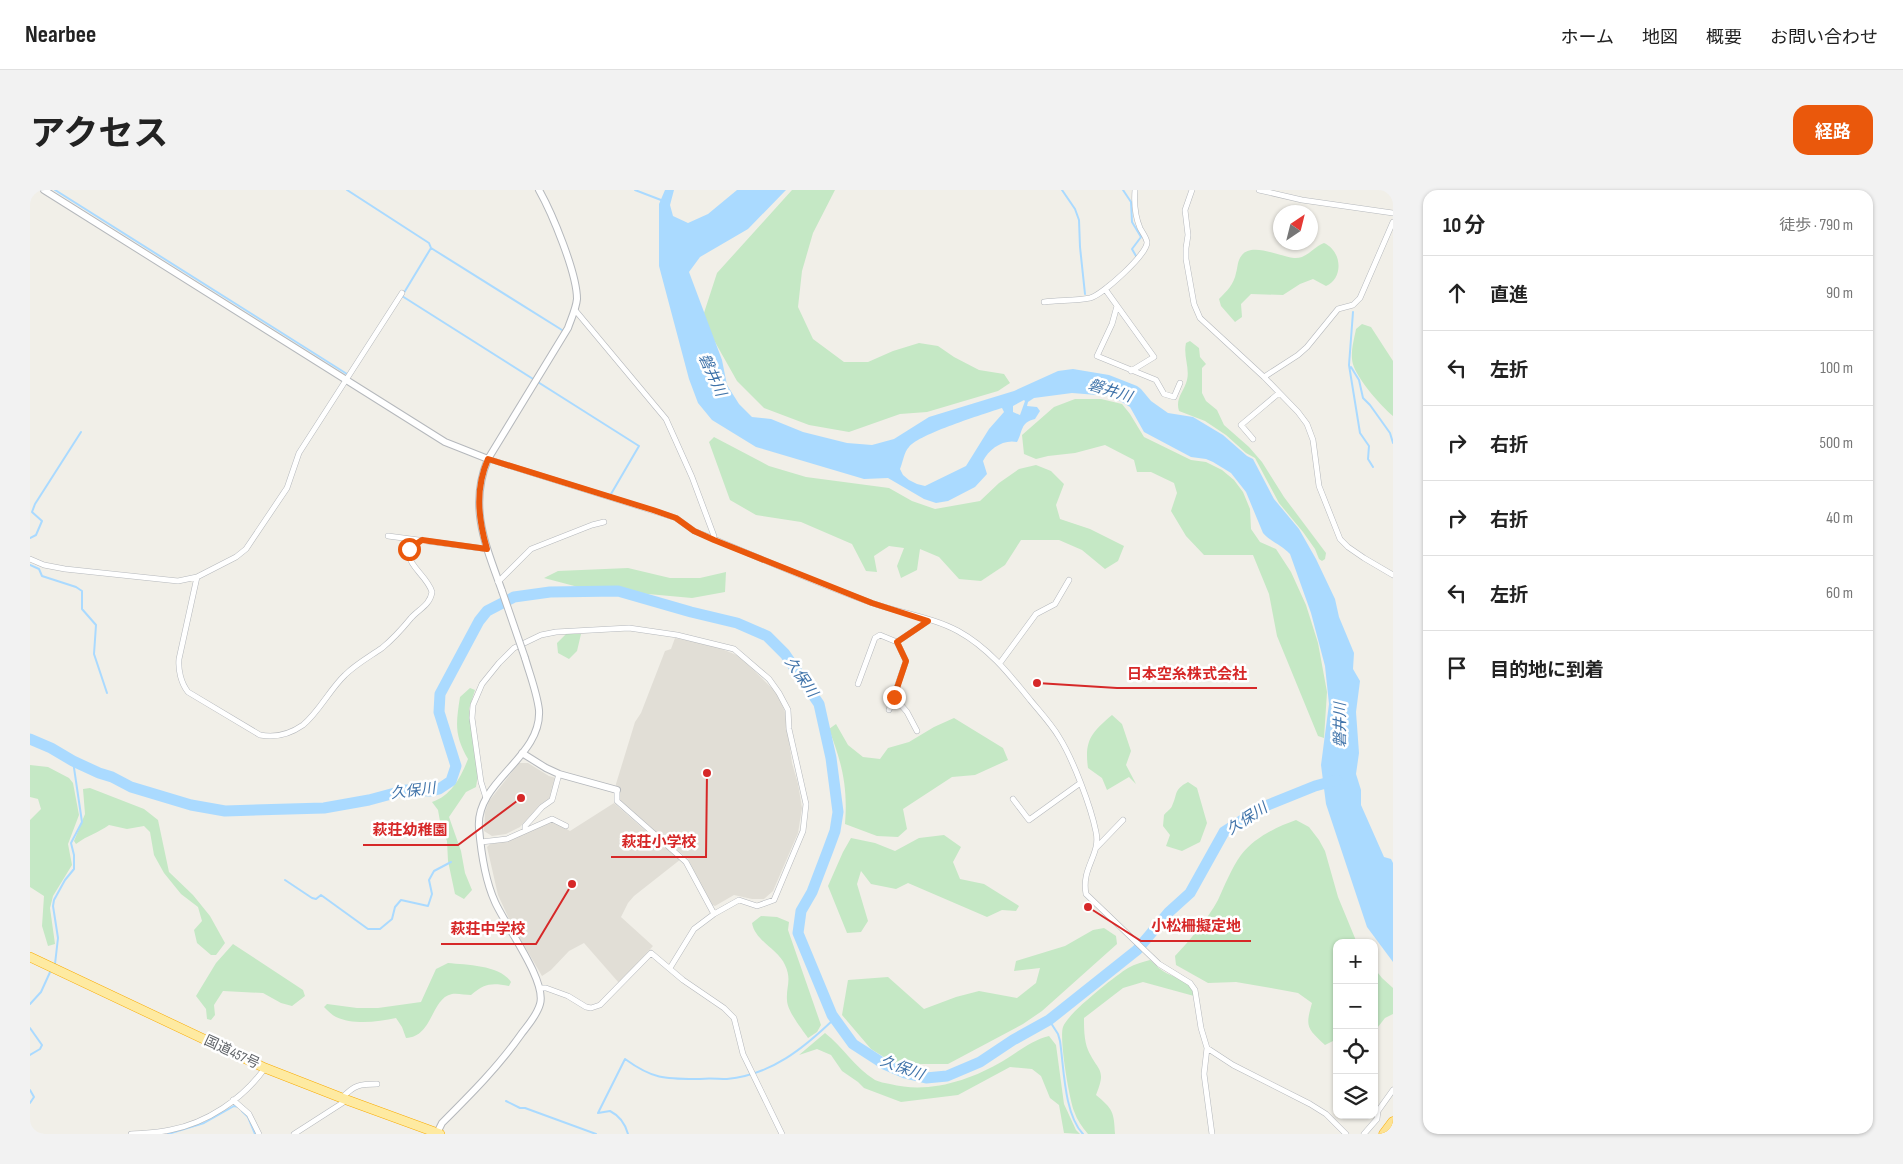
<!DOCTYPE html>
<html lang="ja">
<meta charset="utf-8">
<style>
:root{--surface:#fff;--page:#f2f2f2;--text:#222;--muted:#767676;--line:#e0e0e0;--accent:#ea580c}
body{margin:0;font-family:"Sofia Sans Condensed","Noto Sans JP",sans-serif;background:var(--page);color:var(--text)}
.controls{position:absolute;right:15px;bottom:15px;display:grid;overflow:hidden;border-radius:10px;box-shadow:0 1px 4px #0004}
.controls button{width:45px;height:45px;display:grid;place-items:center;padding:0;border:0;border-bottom:1px solid var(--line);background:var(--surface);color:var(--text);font:25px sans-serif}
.compass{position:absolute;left:1243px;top:15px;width:45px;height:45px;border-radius:50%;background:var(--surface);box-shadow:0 1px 4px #0004;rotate:35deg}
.stop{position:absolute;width:15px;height:15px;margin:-11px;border:4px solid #ea580c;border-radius:50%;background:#fff}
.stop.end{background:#ea580c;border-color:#fff;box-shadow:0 1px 5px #0008}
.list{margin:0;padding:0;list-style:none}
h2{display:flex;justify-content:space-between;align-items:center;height:65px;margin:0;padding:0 20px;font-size:21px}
h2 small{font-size:16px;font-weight:400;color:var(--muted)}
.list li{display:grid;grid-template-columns:32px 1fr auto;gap:15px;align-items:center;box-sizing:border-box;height:75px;padding:0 20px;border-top:1px solid var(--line)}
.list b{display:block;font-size:19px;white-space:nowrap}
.list em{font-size:16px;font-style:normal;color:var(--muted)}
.icon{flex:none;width:28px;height:28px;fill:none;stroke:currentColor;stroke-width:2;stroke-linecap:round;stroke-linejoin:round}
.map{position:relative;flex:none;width:1363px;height:944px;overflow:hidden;border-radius:15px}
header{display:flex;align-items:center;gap:30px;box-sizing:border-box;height:70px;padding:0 25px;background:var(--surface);border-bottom:1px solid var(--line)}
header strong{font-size:24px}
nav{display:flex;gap:28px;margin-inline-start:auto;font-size:18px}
.intro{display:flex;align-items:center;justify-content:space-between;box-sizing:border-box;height:120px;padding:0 30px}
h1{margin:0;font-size:35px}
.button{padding:12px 22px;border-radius:15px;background:var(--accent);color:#fff;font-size:18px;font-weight:700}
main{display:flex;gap:30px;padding:0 30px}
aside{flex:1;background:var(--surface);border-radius:15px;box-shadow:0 1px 4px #0004}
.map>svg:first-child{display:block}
.education{fill:#e1ded6}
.green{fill:#c5e8c5}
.water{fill:#aadaff;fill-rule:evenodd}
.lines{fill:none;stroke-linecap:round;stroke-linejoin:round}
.stream{stroke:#aadaff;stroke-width:2}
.river{stroke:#aadaff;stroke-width:11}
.minor-casing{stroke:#b5b8bc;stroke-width:6}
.tertiary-casing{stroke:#b5b8bc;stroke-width:8}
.trunk-casing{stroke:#f9ab00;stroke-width:10}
.motorway-casing{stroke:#f9ab00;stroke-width:11}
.minor{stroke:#fff;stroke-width:5}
.tertiary{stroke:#fff;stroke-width:6}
.trunk{stroke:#feeaa1;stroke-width:9}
.motorway{stroke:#fde293;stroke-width:10}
.tertiary-bridge-casing{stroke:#b5b8bc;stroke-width:8;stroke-linecap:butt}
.tertiary-bridge{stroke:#fff;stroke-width:6}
.route{stroke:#ea580c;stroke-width:6}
.labels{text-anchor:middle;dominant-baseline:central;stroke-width:5;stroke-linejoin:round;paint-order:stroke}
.street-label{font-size:14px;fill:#5f6368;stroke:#fff}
.water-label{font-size:15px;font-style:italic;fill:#4174aa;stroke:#fff}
.leader{fill:none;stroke:#d62828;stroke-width:2}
.callout-dot{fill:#d62828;stroke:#fff;stroke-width:2}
.callout-label{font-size:15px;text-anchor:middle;font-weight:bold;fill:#d62828;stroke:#fff;stroke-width:5;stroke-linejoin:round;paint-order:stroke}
</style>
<header>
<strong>Nearbee</strong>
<nav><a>ホーム</a><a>地図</a><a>概要</a><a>お問い合わせ</a></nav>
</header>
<div class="intro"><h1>アクセス</h1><a class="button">経路</a></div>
<main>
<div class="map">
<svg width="1363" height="944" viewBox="0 0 1363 944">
<rect width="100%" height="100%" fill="#f1efe8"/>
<path class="education" d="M645,448l37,7 27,11 38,37 8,19 7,51 6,21 4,24 -4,25 -25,58 -9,8h-12l-18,-4 -19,11 -5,-2 -22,-45 -69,-59v-4l-5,-1 2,-11 19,-62 6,-9 24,-62 6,-2z
M489,573h9l21,13 7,2 -5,19 -10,7 -21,23 -14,7 -14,2 -8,-5 1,-19 4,-11z
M584,613l41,36 26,20 -47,37 -6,7 -7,14 32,29 -34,37 -35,-40 -15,8 -18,19 -9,6 -32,-55 -12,-26 -11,-48 3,-3 18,-3 44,-20 18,10z"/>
<path class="green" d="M762,0h43l-22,43 -11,38 -4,36 15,32 31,23h24l25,-11 26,-8 19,3 16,11 25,13 25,4 6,9 -12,8 -17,5 -54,16 -27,2 -51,18 -40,-7 -45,-17 -27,-27 -35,-62 15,-46z
M1294,53c18,8 20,35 2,43l-13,-7 -13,5 -17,11 -32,-1 -10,10 1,13 -7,5 -14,-16 -2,-7c8,-8 15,-15 17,-26 2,-6 1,-12 6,-18 10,-13 39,2 52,3 13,1 19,-11 30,-15z
M1332,134l9,3 22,34v55c-12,-10 -33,-34 -39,-49 -5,-11 0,-27 2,-38z
M1160,151l9,7 1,9 6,7 -4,4v25l4,8 11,9 7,15 25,22 13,15 22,35 42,56 -1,6 -3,2 -3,-2 -4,-10 -12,-17 -24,-29 -24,-45 -9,-5 -20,-18 -21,-14 -26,-10c-4,-13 5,-19 8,-31 3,-12 -4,-24 -1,-37z
M1045,209h26l21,5 8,10 14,23 47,23 15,2 16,8 12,10 9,12 7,17 1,20 9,13 16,7 15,23 15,33 12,38 9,49 -3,46 -6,-2 -41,-100 -8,-42 -16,-39h-49l-18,-19 -15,-25 6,-18 -3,-10 -23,-11h-14l-3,-12 -29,-15 -30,8 -27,3 -12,3 -12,-5 -2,-19 32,-28z
M684,247l55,29 37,11 83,11 23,13 23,8 45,-8 19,-18 20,-14 17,-4 15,6 13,13 -8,21 4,14 30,10 34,17 -6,15 -13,8 -23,-19 -23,-10h-38l-16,25 -24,16 -22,-2 -20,-22 -19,-8 -3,21 -16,8 -4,-12 7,-18 -15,-2 -15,10 3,16 -11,-1 -14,-27 -51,-22 -45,-7 -26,-15 -21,-58z
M598,378l42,10h30l26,-6 -1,20 -33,6 -110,-10 -38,-10 14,-7z
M536,444h15l-4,17 -8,8 -11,-6 -1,-10z
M440,498l5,2 -6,19 9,66 -2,12 -10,5 -17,25 12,34 4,22 7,17 -8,9 -9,-5 -7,-33 -1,-20 -6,-14 -3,-17 -6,-8c19,-6 29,-25 36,-43 -14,-24 -12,-36 -8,-62z
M1082,525l10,9 9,27 -5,14 10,19 -7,-7 -22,13 -5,-12 -14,-10c-4,-28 4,-36 24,-53z
M924,528l49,30 5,12 -33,15 -23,2 -49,32 4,20 -9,8 -21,-1 -32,-12c3,-38 -3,-60 -16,-95l7,-5 12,21 15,12 17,2 8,-11 21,-6 25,-15z
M0,575l18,2 21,11 4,5 6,32 -11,29 4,21 -19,31 -3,12 5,36 -7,2 -6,-20 2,-30 -14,-9v-67l11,-11 -3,-10 -8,-2z
M1158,592l9,6 10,35 -7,19 -18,9 -16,-5 4,-11 -7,-9 1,-11c2,-3 7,-6 8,-9 6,-12 1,-16 16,-24z
M60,598l54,21 14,11 11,52 24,23 17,21 15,27 -9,12h-5l-14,-12 -3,-13 8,-9 -4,-14 -17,-13 -17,-21 -10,-18 -4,-23 -6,-6 -17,3 -18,-4c-11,8 -21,10 -33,19l-2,-3 11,-27 -2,-25z
M1266,630l13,7 10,13 6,11 13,46 19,46h-20v96l-12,6c-18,-17 -20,-18 -13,-42l-14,-10 -27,-5 -35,-6 -28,1 -32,-18 -1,-9c16,-17 32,-36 43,-56 7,-15 13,-31 23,-45 13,-17 35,-28 55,-35z
M914,645l17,12 -8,15 7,17 24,5 35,22 -3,5 -14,-1 -15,7 -79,-34 -12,6 -25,-5 -10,-13 -4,13 11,37 -7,11 -14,1 -19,-47 15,-34 8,-14 24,5 20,8 24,-13z
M731,726l16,1 12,5 -1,8 33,95 -4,7 -9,6c-6,-9 -21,-27 -21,-38 -1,-14 5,-20 -2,-35 -7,-16 -30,-24 -33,-42z
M1074,738l12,8 1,8 -75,67 -19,13 -75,40h-53l-24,-15 -29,-34 6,-35 40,-3 36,32 32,-12 23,-6 38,7 19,-15 4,-15 -26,3 2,-10 49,-15 28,-16z
M203,754l70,46 2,6 -13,10 -11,-3 -18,-10 -40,-2 -9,14 1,10 -4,5 -4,-1 -1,-10 -10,-13 20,-33z
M1120,770c4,3 8,8 13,11 10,7 30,9 31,25l-51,-14 -20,6 -39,30c0,10 0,22 4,32 10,22 19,18 8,45 17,14 18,17 19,39h-27c-6,-7 -11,-14 -14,-23 -5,-13 -15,-73 -11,-84 4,-13 52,-51 65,-59 7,-4 15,-6 22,-8z
M418,773c19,2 52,2 63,19l-2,4c-17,-3 -24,-3 -38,9 -5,0 -14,-2 -19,-1 -21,4 -19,43 -46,44l-4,-11 -6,-9c-18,4 -43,7 -60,-1 -4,-2 -8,-6 -12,-10l3,-3 30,4h21l43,-6 15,-33z
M1344,778l8,10 11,10v26l-8,4 -11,14z
M795,843c18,14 30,35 50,47 4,2 10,3 15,4 38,10 79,-3 113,-23 15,-9 29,-21 46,-25l7,9 8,59 12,26 4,4 -16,-1 -5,-28 -9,-7 -9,-22 -9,-7 -22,-2 -52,28 -57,7 -37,-14 -6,-6 -16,-11 -11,-16 -14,-6 -18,6z"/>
<path class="water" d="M635,0h9l-4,15 3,11 15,7 20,-9 29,-24h49l-38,39 -48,28 -11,15 33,88 5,25 12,19 13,13 19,2 32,13 44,11 25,2 22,-6 35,-22 85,-26 44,-20 15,-2 36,6 28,11 4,3 10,12 17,12 25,4 30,18 24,21 6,3 21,40 25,30 17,30 19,40 4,18 15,36 -1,16 7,12 -4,31 3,41 -3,21 5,16v15l23,52 7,2 2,4v99l-26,-35 -41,-123 -5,-39 8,-61 -4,-38 -14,-53 -21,-59c-8,-9 -19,-12 -27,-21l-17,-41 -15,-19 -18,-11 -7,-3 -15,-2 -47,-25 -14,-25 -13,-8 -7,-3 -38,-3 -38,5 -6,4 -1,4 10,1 3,4 -5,8c-15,3 -12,13 -18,23 -14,-3 -28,7 -34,19l4,13 -12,13 -27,14 -12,2 -12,-4 -36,-21 -24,1 -108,-32 -44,-27 -14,-17 -9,-24 -30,-113v-62zM994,210l1,1 -5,14 -7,-3v-6zM972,218l2,4 -15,17 -23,37 -41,20 -8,-2 -8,-4 -6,-5 -3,-6c3,-7 4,-17 9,-22 10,-13 75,-33 93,-39z"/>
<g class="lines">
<path class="stream" d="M25,0l292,184
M317,0l82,53 2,5 131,82
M605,0l26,10
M1032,0l13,19 4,11 1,27 5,47
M1093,0l8,12 1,20 9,15 -9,12 4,7
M401,58l-29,48 237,150 -28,48
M1323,122l-4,53 11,68 9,13 -1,13 5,8
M1321,177l8,13 4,18 7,7 20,28 3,10
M0,348l6,-3 6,-14 -10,-9 3,-8 46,-72
M0,375l9,4 3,7 34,11 6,4v18l14,16 -2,29 13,39
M255,690l27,18 4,1 5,-4 47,34h12l12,-10 3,-12 6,-7 27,6 4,-12 -3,-14 5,-9 17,-9
M25,774l3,-26 -5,-32 1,-6 11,-20 9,-11v-14l-3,-12 11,-21 -9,-61
M0,814l11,-12 10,-22
M1019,830l9,14 2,7c4,27 4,73 23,93
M0,838l12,17 -2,4 -10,6
M0,900l4,7 -4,6
M476,911l14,7h5l71,26
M212,921l6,6 7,17
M138,944l36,-11 30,-17 5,1
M598,944c-3,-11 -8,-18 -18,-23l-12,2 27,-54c29,21 41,20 75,20 9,-1 18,0 27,0 44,-4 77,-31 107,-60"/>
<path class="river" d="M0,549l21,9 22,13 26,12 13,4 19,10 60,18 34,6 99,-3 45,-8 37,-10 25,1 8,-2 12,-8 5,-15 -17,-54 1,-18 39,-73 8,-10 27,-14 36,-5 68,-1 73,21 46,11 30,13 18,18 34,50 12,54 7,54 -3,19 -7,19 -16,42 -11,19 -3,22 34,82 21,29 31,20 21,9 21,5 21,-2 33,-14 33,-22 36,-20 88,-70 32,-38 21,-19 34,-61 39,-25 52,-21 22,-6"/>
<defs>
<path id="minor" d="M1162,0l-7,20 3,25 -2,13v11l8,45 6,14 64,59
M1229,0l43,10 91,13
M1363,32l-33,76 -7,7 -15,4 -31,38 -9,8 -34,22 34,35 9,12 6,16 6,46 21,53 8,8 16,11 29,17
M1075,99l49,68 -23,14
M1014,112c15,-2 32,-1 46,-4 12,-3 58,-44 57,-56 -1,-5 -5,-10 -7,-14 -5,-12 -6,-26 -5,-38
M1087,116l-5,18 -15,32 59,24 8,14 10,3 6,-14
M545,120l91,109 26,58 22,59v3
M1223,249l-12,-14 38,-32
M458,269l188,59 18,13 20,8c52,22 105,45 158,64 28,10 60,14 86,28 31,17 52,44 73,70 10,12 21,24 28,36 14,22 32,70 37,95 5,23 -15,35 -10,62l73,70 31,19 5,7 6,38 6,20 26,17 77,39 16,10 20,20
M358,346l99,13
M0,369l14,6 21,4 113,12 19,-4 39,-20 10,-8 41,-61 12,-35 103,-160
M167,387l-18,82c-1,11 2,24 9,33l72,43c15,3 30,-1 43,-10 16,-13 27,-36 42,-50 11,-11 24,-18 37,-27 11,-9 20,-19 29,-30 8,-9 19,-13 21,-26 -6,-21 -41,-34 -10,-52
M468,392l33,-33 61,-24 12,-3
M970,473l36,-49 19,-10 14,-24
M828,494l17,-46 5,-3 17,7 31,-21
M864,507l13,15 10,19
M859,520l17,-49 -9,-19
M587,600v11l69,61 28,52
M456,608l-5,-16 -9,-64 1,-13 9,-21 17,-21 15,-15 27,-13 15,-3 73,-4 48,7 57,14 35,30 10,14 9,17 1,19 17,75 -3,27 -29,69 -17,6 -18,-6 -25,14 -20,15 -24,39
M983,609l16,21 50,-36
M495,640v-4l17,-19 10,-7 7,-26
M451,652l26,-3 45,-20 14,7
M1067,657l26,-27
M510,798h6l22,8 18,11 5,1 9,-3 51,-52 32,27 41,28 10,10 9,36 39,80
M1177,858l-3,26 8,60
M312,908c12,-13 18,-14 35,-14
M203,910l16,14 10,20
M101,944c13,-1 26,-1 39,-4 37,-7 73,-31 95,-62
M264,944l53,-34
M1334,944l13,-15 1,-8 15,-21"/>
<path id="tertiary" d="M14,0l401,252 43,17
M472,401c-16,-45 -34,-84 -14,-132l80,-131c3,-9 8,-19 9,-29 0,-26 -25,-86 -38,-109
M492,563l24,15 13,6 58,16
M407,943l5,-10c29,-29 57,-57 80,-90 7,-9 15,-18 18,-29 7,-23 -35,-79 -45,-102 -10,-22 -14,-50 -16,-74 -4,-47 63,-70 60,-118 -2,-17 -9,-35 -14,-52"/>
<path id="trunk" d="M0,767l235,111 82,32 93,34"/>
<path id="motorway" d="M1354,944l9,-12"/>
</defs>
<use href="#minor" class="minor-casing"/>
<use href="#tertiary" class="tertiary-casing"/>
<use href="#trunk" class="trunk-casing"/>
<use href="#motorway" class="motorway-casing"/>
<use href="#minor" class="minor"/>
<use href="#tertiary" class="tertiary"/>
<use href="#trunk" class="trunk"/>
<use href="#motorway" class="motorway"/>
<defs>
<path id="tertiary-bridge" d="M472,401l23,67"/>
</defs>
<use href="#tertiary-bridge" class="tertiary-bridge-casing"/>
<use href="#tertiary-bridge" class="tertiary-bridge"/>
</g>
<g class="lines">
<path class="route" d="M379,359l13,-9 65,9c-9,-31 -12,-60 1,-90l165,51 23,8 18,13 20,9 158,63 56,18 -31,21 9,19 -12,36"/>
</g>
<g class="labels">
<g class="street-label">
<text transform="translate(202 862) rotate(25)">国道457号</text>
</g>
<g class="water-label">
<text transform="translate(682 185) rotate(65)">磐井川</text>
<text transform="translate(1080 201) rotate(17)">磐井川</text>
<text transform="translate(771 487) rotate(55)">久保川</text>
<text transform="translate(1310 535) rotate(-90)">磐井川</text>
<text transform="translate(383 601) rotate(-7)">久保川</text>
<text transform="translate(1217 629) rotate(-33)">久保川</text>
<text transform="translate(872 878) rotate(20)">久保川</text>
</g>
</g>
<path class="leader" d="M1007 493L1087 498H1227M491 608L428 655H333M677 583L676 667H581M1058 717L1111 751H1221M542 694L506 754H411"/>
<g class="callout-dot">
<circle cx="1007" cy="493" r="5"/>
<circle cx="491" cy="608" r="5"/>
<circle cx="677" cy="583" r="5"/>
<circle cx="1058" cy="717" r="5"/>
<circle cx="542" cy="694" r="5"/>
</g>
<g class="callout-label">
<text x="1157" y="489">日本空糸株式会社</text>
<text x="380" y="645">萩荘幼稚園</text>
<text x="629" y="657">萩荘小学校</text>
<text x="1166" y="741">小松柵擬定地</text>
<text x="458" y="744">萩荘中学校</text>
</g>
</svg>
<div class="controls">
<button>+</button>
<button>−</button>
<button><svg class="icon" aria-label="locate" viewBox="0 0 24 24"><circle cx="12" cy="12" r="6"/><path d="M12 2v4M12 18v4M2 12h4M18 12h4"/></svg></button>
<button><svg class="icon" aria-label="layers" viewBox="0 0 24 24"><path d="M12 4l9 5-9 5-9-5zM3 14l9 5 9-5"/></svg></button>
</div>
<svg class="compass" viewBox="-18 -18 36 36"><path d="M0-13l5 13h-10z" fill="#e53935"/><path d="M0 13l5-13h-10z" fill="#767676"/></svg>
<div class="stop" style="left:379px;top:359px"></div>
<div class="stop end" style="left:864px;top:507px"></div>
</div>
<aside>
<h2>10 分<small>徒歩 · 790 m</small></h2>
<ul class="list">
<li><svg class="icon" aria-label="ahead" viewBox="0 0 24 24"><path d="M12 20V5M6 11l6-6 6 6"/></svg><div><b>直進</b></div><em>90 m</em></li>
<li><svg class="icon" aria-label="left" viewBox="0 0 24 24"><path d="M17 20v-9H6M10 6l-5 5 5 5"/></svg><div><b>左折</b></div><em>100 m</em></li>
<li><svg class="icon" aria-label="right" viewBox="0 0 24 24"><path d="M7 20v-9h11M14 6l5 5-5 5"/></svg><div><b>右折</b></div><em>500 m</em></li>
<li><svg class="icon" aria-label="right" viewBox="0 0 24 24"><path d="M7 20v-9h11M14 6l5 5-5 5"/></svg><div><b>右折</b></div><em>40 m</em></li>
<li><svg class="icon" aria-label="left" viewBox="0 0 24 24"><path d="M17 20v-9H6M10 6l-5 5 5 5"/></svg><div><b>左折</b></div><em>60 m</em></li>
<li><svg class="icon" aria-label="arrive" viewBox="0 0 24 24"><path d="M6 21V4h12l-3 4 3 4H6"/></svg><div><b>目的地に到着</b></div></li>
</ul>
</aside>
</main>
